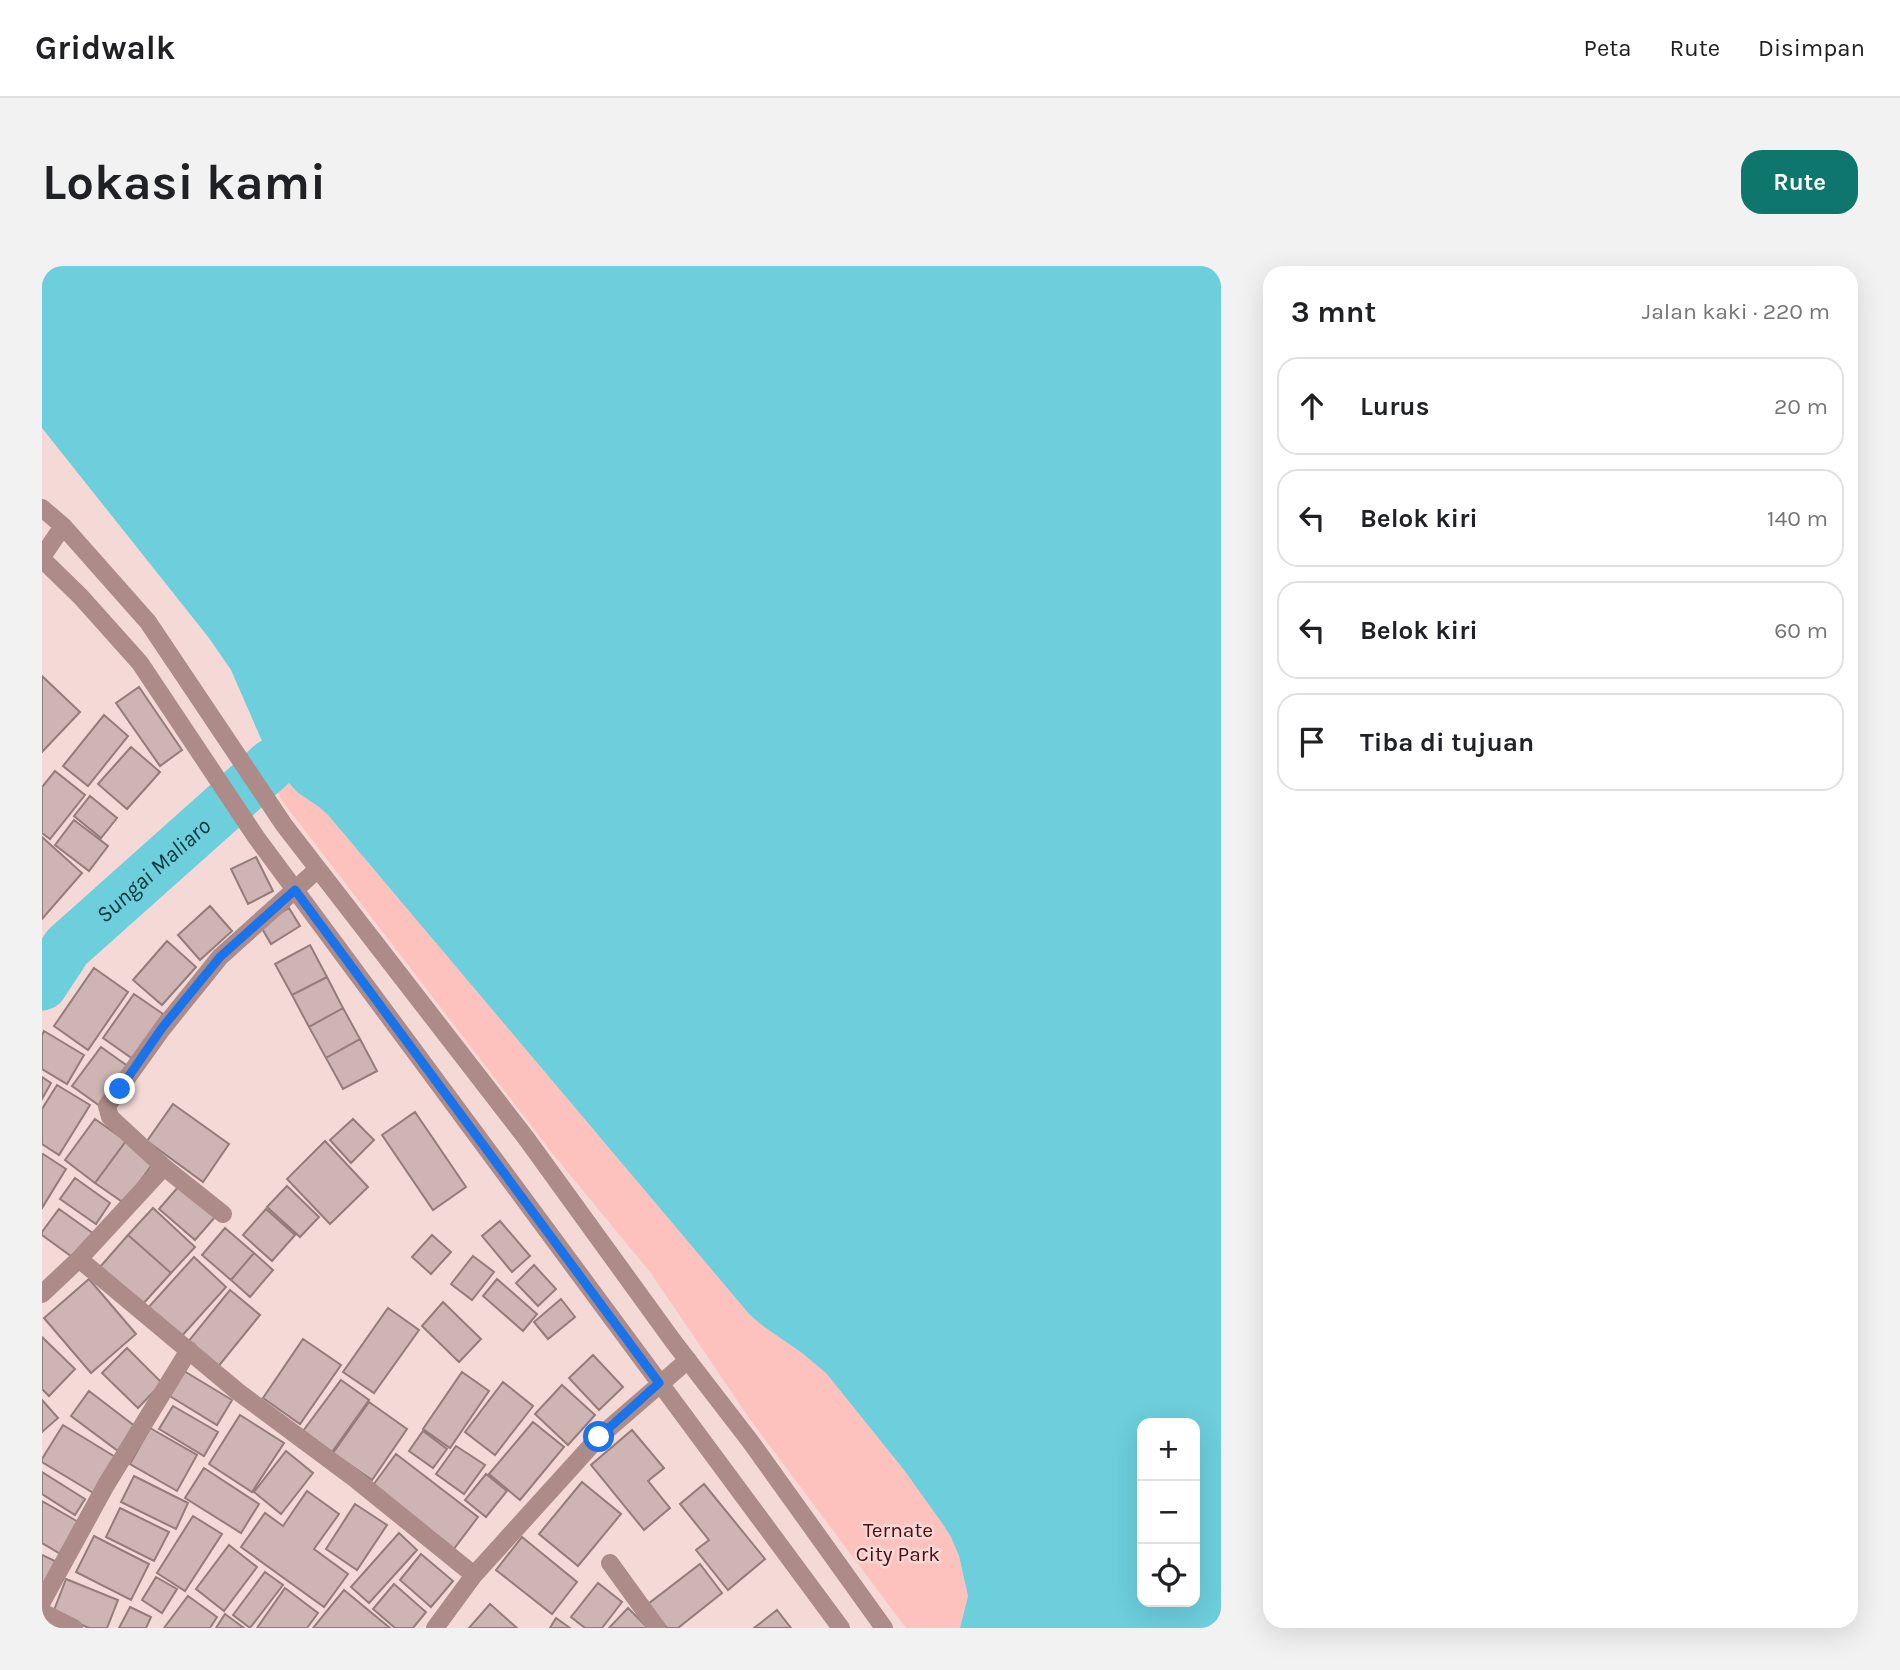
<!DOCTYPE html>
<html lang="id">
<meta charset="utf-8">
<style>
:root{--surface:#fff;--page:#f2f2f2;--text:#202124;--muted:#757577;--line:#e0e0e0;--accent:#0f766e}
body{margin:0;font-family:Karla,sans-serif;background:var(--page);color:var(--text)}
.controls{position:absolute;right:21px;bottom:21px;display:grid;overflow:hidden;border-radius:14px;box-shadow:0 7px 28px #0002}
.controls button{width:63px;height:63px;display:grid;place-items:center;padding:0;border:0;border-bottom:2px solid var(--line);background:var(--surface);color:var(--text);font:35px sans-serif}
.stop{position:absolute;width:21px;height:21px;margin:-16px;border:5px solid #1a73e8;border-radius:50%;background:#fff}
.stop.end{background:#1a73e8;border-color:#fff;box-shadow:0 2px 7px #0008}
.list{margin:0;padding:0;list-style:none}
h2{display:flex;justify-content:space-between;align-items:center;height:91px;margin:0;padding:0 28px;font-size:30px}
h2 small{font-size:23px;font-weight:400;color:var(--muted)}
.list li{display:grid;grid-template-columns:46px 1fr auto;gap:21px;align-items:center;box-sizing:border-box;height:98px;margin:0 14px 14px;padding:0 14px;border:2px solid var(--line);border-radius:21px}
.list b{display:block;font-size:26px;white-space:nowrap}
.list em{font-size:23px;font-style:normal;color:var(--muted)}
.icon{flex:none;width:38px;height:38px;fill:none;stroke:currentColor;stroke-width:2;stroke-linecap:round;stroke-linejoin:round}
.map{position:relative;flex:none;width:1179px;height:1362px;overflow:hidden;border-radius:21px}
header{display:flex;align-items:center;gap:42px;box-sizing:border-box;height:98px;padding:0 35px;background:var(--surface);border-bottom:2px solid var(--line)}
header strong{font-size:33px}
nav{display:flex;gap:38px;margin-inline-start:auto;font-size:24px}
.intro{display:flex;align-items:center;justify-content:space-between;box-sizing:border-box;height:168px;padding:0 42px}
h1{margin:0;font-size:49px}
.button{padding:18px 32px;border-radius:21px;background:var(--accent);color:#fff;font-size:24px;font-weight:700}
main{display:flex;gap:42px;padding:0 42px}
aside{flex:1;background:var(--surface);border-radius:21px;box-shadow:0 7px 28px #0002}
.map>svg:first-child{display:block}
.green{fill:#fdc1be}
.water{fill:#6dcedc;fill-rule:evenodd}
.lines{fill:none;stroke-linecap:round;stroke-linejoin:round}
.river{stroke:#6dcedc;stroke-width:51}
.building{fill:#ceb4b2;stroke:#947c7a;stroke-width:2}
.minor{stroke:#ad8b88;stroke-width:18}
.route{stroke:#1a73e8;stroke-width:9}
.labels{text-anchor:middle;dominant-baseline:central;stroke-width:5;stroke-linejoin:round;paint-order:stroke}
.park-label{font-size:21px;fill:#510d12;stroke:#f4d9d7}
.water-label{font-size:23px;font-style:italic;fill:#06373d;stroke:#f4d9d7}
</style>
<header>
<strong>Gridwalk</strong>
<nav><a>Peta</a><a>Rute</a><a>Disimpan</a></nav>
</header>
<div class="intro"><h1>Lokasi kami</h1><a class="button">Rute</a></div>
<main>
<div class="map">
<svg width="1179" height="1362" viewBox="0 0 1179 1362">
<rect width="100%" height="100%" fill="#f4d9d7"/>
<path class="green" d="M235,505l20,21 22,15 9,8 422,500 13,11 39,27 24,20 78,97 38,53 9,14 8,19 9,40 -8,32h-54l-154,-206 -102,-150 -97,-118 -273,-356 -3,-10z"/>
<path class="water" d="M0,0h1179v1362h-261l8,-32 -9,-40 -8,-19 -9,-14 -38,-53 -78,-97 -24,-20 -39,-27 -13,-11 -422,-500 -9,-8 -22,-15 -25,-28 -41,-94 -22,-32 -167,-210zM1100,1157h53v179h-53z"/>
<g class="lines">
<path class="river" id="s1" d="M0,719l25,-38 205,-183"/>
</g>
<path class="building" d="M0,410l38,36 -38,40z
M97,421l43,63 -22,16 -44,-63z
M62,449l24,21 -40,50 -25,-20z
M89,481l29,25 -33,37 -29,-25z
M13,505l30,24 -35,44 -8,-6v-46z
M48,530l27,22 -16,20 -27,-22z
M32,554l34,26 -19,25 -34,-26z
M0,571l40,36 -40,46z
M214,591l17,34 -25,13 -17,-35z
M168,640l22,25 -32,29 -22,-25z
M247,642l11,18 -29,18 -11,-19z
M125,675l29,26 -34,38 -29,-25z
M268,679l17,32 -35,18 -17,-31z
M52,702l34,24 -40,58 -34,-24z
M285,711l16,31 -34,19 -17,-32z
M92,728l29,20 -30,45 -30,-21z
M301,742l17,31 -34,19 -17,-31z
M2,765l40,24 -17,29 -25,-15v-34z
M318,773l17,32 -34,18 -17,-31z
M59,781l28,20 -29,39 -28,-20z
M0,811l9,6 -9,16z
M15,819l33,20 -31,50 -17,-11v-35z
M131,838l56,40 -26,38 -56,-41z
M373,846l51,75 -33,23 -51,-75z
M53,853l31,22 -31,42 -30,-23z
M311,853l21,21 -23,23 -21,-23z
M84,875l28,21 -30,41 -29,-20z
M283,875l43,46 -38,37 -43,-45z
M1,888l23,15 -24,39v-53z
M33,912l35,25 -14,21 -36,-25z
M137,920l36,31 -20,23 -36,-31z
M245,920l32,31 -19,20 -33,-30z
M111,942l42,39 -24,26 -43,-38z
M17,943l35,25 -19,25 -33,-24v-3z
M224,943l29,26 -23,26 -29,-26z
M458,955l30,35 -18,16 -30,-36z
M183,962l29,25 -23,27 -29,-25z
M86,969l43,38 -29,32 -42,-38z
M390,969l19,17 -20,22 -19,-17z
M212,987l19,17 -23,27 -19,-17z
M431,990l21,16 -22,28 -21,-16z
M152,991l32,30 -46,51 -33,-29z
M492,999l22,24 -18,17 -22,-23z
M47,1013l47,55 -45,39 -47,-55z
M455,1013l40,35 -14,17 -40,-35z
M188,1024l30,25 -43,53 -30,-25z
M519,1033l14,18 -27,22 -14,-17z
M401,1036l38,37 -22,23 -37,-36z
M346,1042l31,22 -45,63 -31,-21z
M0,1071l33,32 -26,27 -7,-7z
M261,1073l38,26 -41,59 -37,-26z
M85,1082l35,35 -24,25 -36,-35z
M551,1089l30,32 -24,23 -30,-32z
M142,1105l48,29 -15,25 -49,-30z
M420,1106l27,19 -39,57 -27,-19z
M299,1114l28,20 -37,52 -29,-21z
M461,1116l30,24 -38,49 -30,-23z
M520,1119l33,30 -27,30 -33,-31z
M47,1125l47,36 -18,24 -47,-35z
M0,1134l16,18 -16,14z
M327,1136l38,27 -35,51 -39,-27z
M131,1140l45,26 -14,24 -45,-27z
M198,1149l44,28 -32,49 -43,-28z
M491,1156l31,25 -44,53 -31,-26z
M21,1159l54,33 -22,36 -53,-32v-3z
M108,1162l47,27 -20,36 -47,-27z
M590,1164l32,38 -16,13 22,27 -26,22 -53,-65z
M381,1165l24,18 -14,19 -24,-17z
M414,1180l29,19 -21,29 -28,-20z
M244,1185l27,22 -32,41 -27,-22z
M354,1188l82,63 -25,33 -82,-62z
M162,1202l55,36 -18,29 -56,-35z
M0,1206l43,27 -10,16 -33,-21z
M444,1208l21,17 -21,26 -21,-17z
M92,1210l54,27 -12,26 -55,-27z
M540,1216l39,32 -43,52 -39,-32z
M662,1218l61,75 -37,31 -32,-40 13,-10 -29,-36z
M265,1225l32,23 -25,35 34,25 -24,33 -83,-60 24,-34 18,13z
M0,1235l40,23 -18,32 -22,-13z
M313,1238l32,21 -30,45 -31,-21z
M78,1242l49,24 -15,29 -48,-24z
M151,1250l29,18 -37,57 -28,-18z
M357,1267l18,17 -48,53 -18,-16z
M52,1270l55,28 -18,36 -55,-28z
M480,1271l55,45 -25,32 -56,-44z
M187,1279l28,22 -33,44 -28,-22z
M379,1288l32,27 -22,26 -31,-27z
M0,1289l15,7 -15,34z
M658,1298l22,29 -44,35h-11l-19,-24z
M223,1306l18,13 -33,43 -17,-13z
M114,1311l21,12 -15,24 -20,-13z
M24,1313l52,21 -11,28h-18l-36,-15z
M556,1317l24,19 -20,26h-17l-14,-11z
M352,1318l32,28 -13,16h-18l-22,-19z
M243,1322l33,25 -11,15h-50z
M302,1324l46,38h-77z
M146,1330l29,21 -7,11h-46z
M448,1338l27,24h-48z
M88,1341l21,10 -5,11h-27z
M586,1342l20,20h-39z
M735,1344l14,18h-37z
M183,1348l19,14h-28z
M514,1352l14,10h-20z"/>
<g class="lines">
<path class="minor" d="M0,242l21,18 85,96 136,203 242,313 147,203 77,100 134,187
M0,291l21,-31
M0,293l39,38 59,66 116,174 585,791
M122,901l-54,-50 -3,-11 55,-77 58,-72 98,-88
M37,993l85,-92 59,47
M0,1028l37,-35 158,132 117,87 120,97
M568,1297l47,65
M0,1336l64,-117 83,-135
M0,1346l32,16
M393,1362l39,-53 125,-138 89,-77"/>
</g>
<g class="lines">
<path class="route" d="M78,823l42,-61 58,-71 75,-67 364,493 -60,54"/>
</g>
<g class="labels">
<g class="park-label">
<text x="856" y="1264">Ternate<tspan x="856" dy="24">City Park</tspan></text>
</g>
<g class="water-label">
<text stroke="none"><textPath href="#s1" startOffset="161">Sungai Maliaro</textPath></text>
</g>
</g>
</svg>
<div class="controls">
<button>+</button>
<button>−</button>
<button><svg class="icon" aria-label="locate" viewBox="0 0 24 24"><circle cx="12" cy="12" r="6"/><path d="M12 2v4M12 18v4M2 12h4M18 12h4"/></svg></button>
</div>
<div class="stop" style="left:557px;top:1171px"></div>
<div class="stop end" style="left:78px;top:823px"></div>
</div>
<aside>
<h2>3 mnt<small>Jalan kaki · 220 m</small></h2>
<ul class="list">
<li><svg class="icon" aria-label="ahead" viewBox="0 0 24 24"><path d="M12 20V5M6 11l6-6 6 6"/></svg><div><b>Lurus</b></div><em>20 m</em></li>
<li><svg class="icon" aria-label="left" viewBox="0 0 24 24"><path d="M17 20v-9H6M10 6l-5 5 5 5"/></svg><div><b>Belok kiri</b></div><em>140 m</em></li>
<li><svg class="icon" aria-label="left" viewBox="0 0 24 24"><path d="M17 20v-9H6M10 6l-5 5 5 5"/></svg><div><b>Belok kiri</b></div><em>60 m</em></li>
<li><svg class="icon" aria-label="arrive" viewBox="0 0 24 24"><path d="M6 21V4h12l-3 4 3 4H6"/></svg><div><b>Tiba di tujuan</b></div></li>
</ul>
</aside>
</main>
